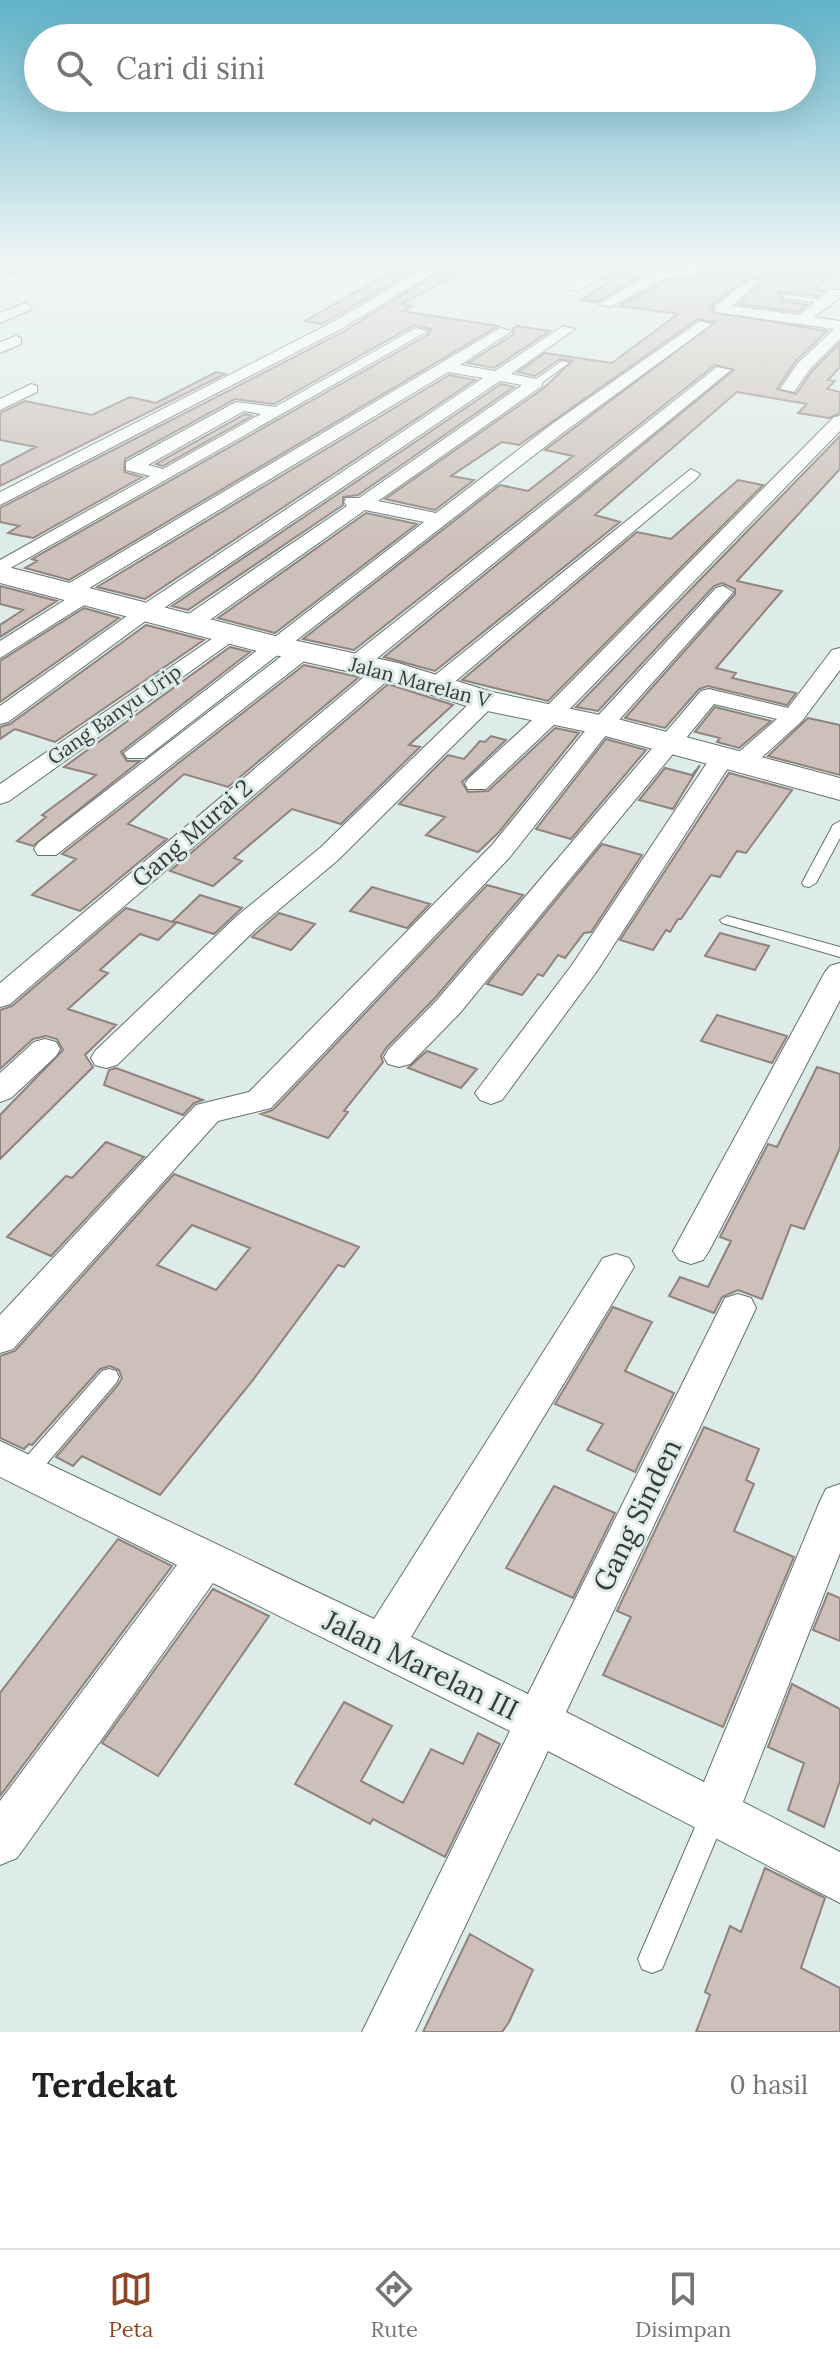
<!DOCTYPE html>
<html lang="id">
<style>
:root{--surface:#fff;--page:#f6f6f6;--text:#222;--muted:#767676;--line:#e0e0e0;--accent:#8e4626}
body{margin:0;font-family:Lora,serif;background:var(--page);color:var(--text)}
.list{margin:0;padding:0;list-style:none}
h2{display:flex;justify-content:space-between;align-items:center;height:104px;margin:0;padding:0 32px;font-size:34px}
h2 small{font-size:26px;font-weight:400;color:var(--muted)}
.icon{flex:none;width:44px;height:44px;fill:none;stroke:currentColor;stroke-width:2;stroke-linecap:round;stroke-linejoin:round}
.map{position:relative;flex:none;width:840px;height:2032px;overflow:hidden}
.search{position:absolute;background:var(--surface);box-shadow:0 8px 32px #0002;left:24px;right:24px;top:24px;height:88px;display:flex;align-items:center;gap:20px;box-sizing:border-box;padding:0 28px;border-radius:44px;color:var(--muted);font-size:30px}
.sheet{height:216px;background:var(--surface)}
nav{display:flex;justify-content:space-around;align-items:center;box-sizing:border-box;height:112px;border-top:2px solid var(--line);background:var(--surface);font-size:22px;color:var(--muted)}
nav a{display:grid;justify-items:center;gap:4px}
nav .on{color:var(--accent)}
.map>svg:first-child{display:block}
.building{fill:#cdbfb9;stroke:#90837e;stroke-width:2;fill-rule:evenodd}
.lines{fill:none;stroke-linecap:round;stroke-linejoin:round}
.lane-casing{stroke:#64726e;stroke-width:2}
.street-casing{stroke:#64726e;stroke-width:2}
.secondary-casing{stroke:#64726e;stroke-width:2}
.lane{fill:#fff;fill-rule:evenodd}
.street{fill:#fff;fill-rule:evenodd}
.secondary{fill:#fff;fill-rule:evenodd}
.labels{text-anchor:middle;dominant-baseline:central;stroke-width:6;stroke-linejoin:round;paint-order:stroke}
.far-street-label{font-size:20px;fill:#353b3a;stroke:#ddece8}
.street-label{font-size:24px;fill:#353b3a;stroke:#ddece8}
.near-street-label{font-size:28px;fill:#353b3a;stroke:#ddece8}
</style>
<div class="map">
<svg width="840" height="2032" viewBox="0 0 840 2032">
<rect width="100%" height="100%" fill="#ddece8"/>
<path class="building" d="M405,264h21l-104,60 -17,-3z
M452,264h24l-74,40 10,2 -10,5 96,15 -429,254 -44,-12 12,-7 -5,-2 397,-225 2,-5 -16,-4 -141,79 -39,-5 -110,60 -1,13 18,5 -109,61 -25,-5 11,-7 -19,-4v-14l341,-175z
M626,264h60l-32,5 -58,33 -14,-2 29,-19 -8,-2z
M709,264h123l-6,6 8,1 -18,19 8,1 -6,5 -39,-4 5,9 23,4 -9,7 -59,-8 21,-20 -1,-5 -8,-4 -38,29 -1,8 115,19 -31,30 -19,28 19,5 16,-23 28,-28v24l-12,13 7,1 -8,8 13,3v21l-11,5 -31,-5 9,-9 -70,-12 -142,123 25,7 -185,149 -51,-14 350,-287 -19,-5 -361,285 -51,-11 197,-154 28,6 45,-35 -28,-6 170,-128 -17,-3 -179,126 -17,-3 -51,34 23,4 -39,30 -50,-11 159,-111 28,-27 -12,-2 -25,17 -17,-4 27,-19 67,10 66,-49 -59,-8 45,-24 30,-3z
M517,326l33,5 -56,37 -26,-5 46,-29 -1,-6z
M216,372l9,2 -225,112v-20l36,-19 -36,-7v-27l25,-12 67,14 38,-18 26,6z
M449,375l26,5 -330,219 -48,-12z
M501,384l13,3 -156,108 -15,2v8l-155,105 -16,-4z
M245,414l7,2 -89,50 -7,-2z
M840,436v33l-103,112 45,10 -66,77 20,5 -4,5 64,15 -9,12 -79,-19 -9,3 -34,39 -40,-10 110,-124v-5l-13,-6 -8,3 -116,125 -22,-4z
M738,480l25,5 -215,216 -86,-21 175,-148 34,7z
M366,513l51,11 -142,109 -57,-15z
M0,586l57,15 -57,36v-12l23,-15 -23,-6z
M84,608l35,10 -119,84v-41z
M146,625l58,15 -149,102 -40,-13 -15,10v-12l10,-3z
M230,647l20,5 -129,100 6,9h13l-107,85 -16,-5 29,-24 -4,-2 54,-40 -32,-8z
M304,665l55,12 -131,110 -44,-13 -56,50 39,15 -87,72 -48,-16 44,-36 -14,-5z
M388,684l65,21 -44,40 11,2 -79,77 -49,-15 -58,49 8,3 -29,25 -43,-15z
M715,707l56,14 -32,27 -22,-6 3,-4 -25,-6z
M808,718l32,7v50l-72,-19z
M555,728l24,5 -80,99 -21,20 -52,-17 19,-18 -46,-13 49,-49 16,4 16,-18 5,1 6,-6 15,4 -44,42 6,10 20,-1z
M606,739l40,11 -75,89 -35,-10z
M700,765l-27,44 -34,-9 26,-32 27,7z
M729,773l63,17 -46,63 -9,-2 -17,26 -9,-2 -30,44h-3l-8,13 -4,-2 -13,20 -33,-10z
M602,844l40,11 -51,77 -7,1 -19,25 -7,-3 -15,21 -5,-2 -16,21 -35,-11z
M487,885l36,10 -88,103 -49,50 -5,8 2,6 -39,49 4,1 -20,26 -67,-24 12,-4z
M372,887l58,17 -23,24 -57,-17z
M200,895l42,13 -28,26 -41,-13z
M126,908l50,15 -18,17 -18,-6 -40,36 8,3 -40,36 48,16 -31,30 8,12 -93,92v-44l63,-65 -6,-11 -11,-3 -13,3 -33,30v-59l12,-4z
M279,913l36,11 -24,26 -39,-13z
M720,933l49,13 -14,24 -50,-14z
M717,1015l70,21 -15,27 -71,-22z
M427,1051l50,18 -16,19 -53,-20z
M817,1067l23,7v74l-36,81 -13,-4 -29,74 -24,-9 -16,7 -8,16 -45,-17 11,-19 28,10 23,-46 -11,-4 48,-93 9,3z
M116,1068l87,32 -9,3 -11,12 -79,-30 5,-15z
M106,1142l38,15 -93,99 -44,-19 59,-61 6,2z
M174,1174l185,73 -15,20 -6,-2 -85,115 -93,115 -78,-39 -9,10 -17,-9 62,-72 4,-7 -3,-8 -9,-4 -10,3 -68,76 -3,-1 -5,5 -24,-11v-82l15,-5zM192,1225l58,23 -34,42 -59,-25z
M613,1307l39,15 -27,49 49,22 -39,79 -48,-22 16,-26 -48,-20z
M704,1427l55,22 -13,31 8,4 -20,47 60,26 -71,170 -120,-52 28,-58 -14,-6z
M554,1486l61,27 -42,85 -67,-30z
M118,1539l54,27 -172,230v-103z
M213,1589l56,27 -111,160 -56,-33z
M828,1593l12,5v43l-27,-11z
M792,1684l48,25v72l-16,46 -36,-17 16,-47 -36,-16z
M344,1702l48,24 -31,55 42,22 28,-54 32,15 15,-31 22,11 -55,113 -72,-38 -3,5 -75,-40z
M765,1868l60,30 -24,70 39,20v44h-144l14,-37 -5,-3 25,-66 11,6z
M470,1934l63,36 -24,52 -7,10h-79z"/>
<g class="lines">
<defs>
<path id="lane" d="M781,294l43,6 4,2 -4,2 -40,-6z
M562,361l7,2 -30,22h-6v-4z
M840,821v17l-24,45 -7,4 -5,-1 -2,-3 31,-58z
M727,916l113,31v10l-118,-34 -2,-3z
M109,1369l7,2 3,6 -3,6 -81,94 -8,3 -8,-3 -3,-6 3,-6 83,-94z
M714,1800l9,4 4,9 -65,156 -10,4 -10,-4 -4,-10 67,-155z"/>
<path id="street" d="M45,264h20l-39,17h-26v-8l20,1z
M206,264h35l32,8 -7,4z
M291,264h19l-14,7 -5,-1z
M343,264h20l2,2 -7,4z
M432,264h17l-110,66 -339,175v-13l329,-168z
M606,264h17l-46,27 -12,-3z
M691,264h15l-14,13 -29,2 -53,28 -12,-3 57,-32 28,-2z
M751,278l7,4 -26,24 67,9 31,-25h10v8l-26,19 26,4v18l-30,30 -16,23 -14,-3 18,-26 36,-34 -119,-17v-6z
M25,303l7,4 -2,3 -30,13v-10z
M700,321l12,3 -148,108 -419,326h-18l-3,-5 300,-231 -59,-12 -165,117h-16l-3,-5 3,-5 163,-111 -3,-4 2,-4h13l163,-113 -22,-4 -345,233 -147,108 -8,2v-18l141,-100 342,-228 -35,-6 -362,218 9,6 -3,4 -92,58v-17l68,-43 -10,-6 3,-4 439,-260 12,3 -52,34 35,6 68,-45 12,3 -64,45 31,6v6l-164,115 58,12 116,-89z
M416,328l12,3 -428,243v-14l150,-84 -24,-6v-8l110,-60 39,5zM244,411l17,3 -98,55 -15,-4z
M16,336l5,2v6l-21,9v-11z
M717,367l14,3 -367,299h-16l-3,-5 3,-5z
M31,384l6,2v6l-37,18v-11z
M840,416v15l-281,289 -73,69h-18l-3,-5 3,-5 75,-69 291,-293z
M691,469l9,5 -3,4 -252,212h-16l-3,-5 3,-5z
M723,586l10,6 -3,4 -120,134 -100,127 -239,251 -53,13 -205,228 -13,4v-38l196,-210 53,-13 243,-247 102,-125 122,-132z
M229,627l11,6 -3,5 -228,163 -9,3v-20z
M304,643l8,2 3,5 -3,5 -256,200h-18l-4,-6 4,-6 258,-198z
M840,648v22l-38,51 -52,47 -9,2 -11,-5 -133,206 -95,129 -11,4 -11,-4 -5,-7 97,-128 141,-211 9,-2 11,5 44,-38 -63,-15 -255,310 -49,50 -11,3 -11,-3 -4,-7 4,-7 49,-50 264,-309 8,-2 79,19 44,-58z
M386,663l11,7 -3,5 -384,329 -10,3v-24l378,-318z
M485,694l12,7 -4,5 -155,154 -81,68 -140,137 -11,3 -11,-3 -4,-7 4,-7 142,-135 83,-68 157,-152z
M840,963v37l-131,251 -6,9 -12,4 -12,-4 -6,-9 152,-279 5,-6z
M45,1039l11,3 4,7 -4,7 -45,42 -11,4v-29l34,-31z
M616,1254l13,4 5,9 -223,370 117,57 197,-396 13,-4 13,4 5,10 -190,404 138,70 116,-281 6,-12 14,-5v69l-97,249 97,50v51l-292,-152 -133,281h-53l148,-301 -297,-148 -196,275 -17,7v-64l177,-236 -177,-88v-36l374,178 229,-361z"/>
<path id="secondary" d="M0,565l275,71 123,27 94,29 122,26 226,60v22l-242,-66 -125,-26 -95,-30 -117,-26 -261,-69z"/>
</defs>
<use href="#lane" class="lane-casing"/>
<use href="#street" class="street-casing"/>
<use href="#secondary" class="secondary-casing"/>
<use href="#lane" class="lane"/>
<use href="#street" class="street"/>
<use href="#secondary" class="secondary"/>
</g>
<linearGradient id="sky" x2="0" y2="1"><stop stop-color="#60b2c8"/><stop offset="0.48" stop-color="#f0f6f5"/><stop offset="1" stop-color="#f0f6f5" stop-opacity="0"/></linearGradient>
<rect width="840" height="549" fill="url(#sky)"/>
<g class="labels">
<g class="far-street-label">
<text transform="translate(420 682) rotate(15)">Jalan Marelan V</text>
<text transform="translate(114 714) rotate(-35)">Gang Banyu Urip</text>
</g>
<g class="street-label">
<text transform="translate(192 833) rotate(-41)">Gang Murai 2</text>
</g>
<g class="near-street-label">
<text transform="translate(637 1515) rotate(-64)">Gang Sinden</text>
<text transform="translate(421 1665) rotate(26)">Jalan Marelan III</text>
</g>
</g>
</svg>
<div class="search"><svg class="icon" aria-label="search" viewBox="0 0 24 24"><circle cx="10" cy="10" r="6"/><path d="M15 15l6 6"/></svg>Cari di sini</div>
</div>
<section class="sheet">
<h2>Terdekat<small>0 hasil</small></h2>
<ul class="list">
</ul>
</section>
<nav>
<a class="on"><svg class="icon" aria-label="map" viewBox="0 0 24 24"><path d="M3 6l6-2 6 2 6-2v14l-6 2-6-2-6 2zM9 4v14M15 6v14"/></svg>Peta</a>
<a><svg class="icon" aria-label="directions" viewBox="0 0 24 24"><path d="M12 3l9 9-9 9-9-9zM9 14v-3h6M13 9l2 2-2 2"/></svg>Rute</a>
<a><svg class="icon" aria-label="saved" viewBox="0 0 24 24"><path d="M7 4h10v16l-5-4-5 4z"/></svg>Disimpan</a>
</nav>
